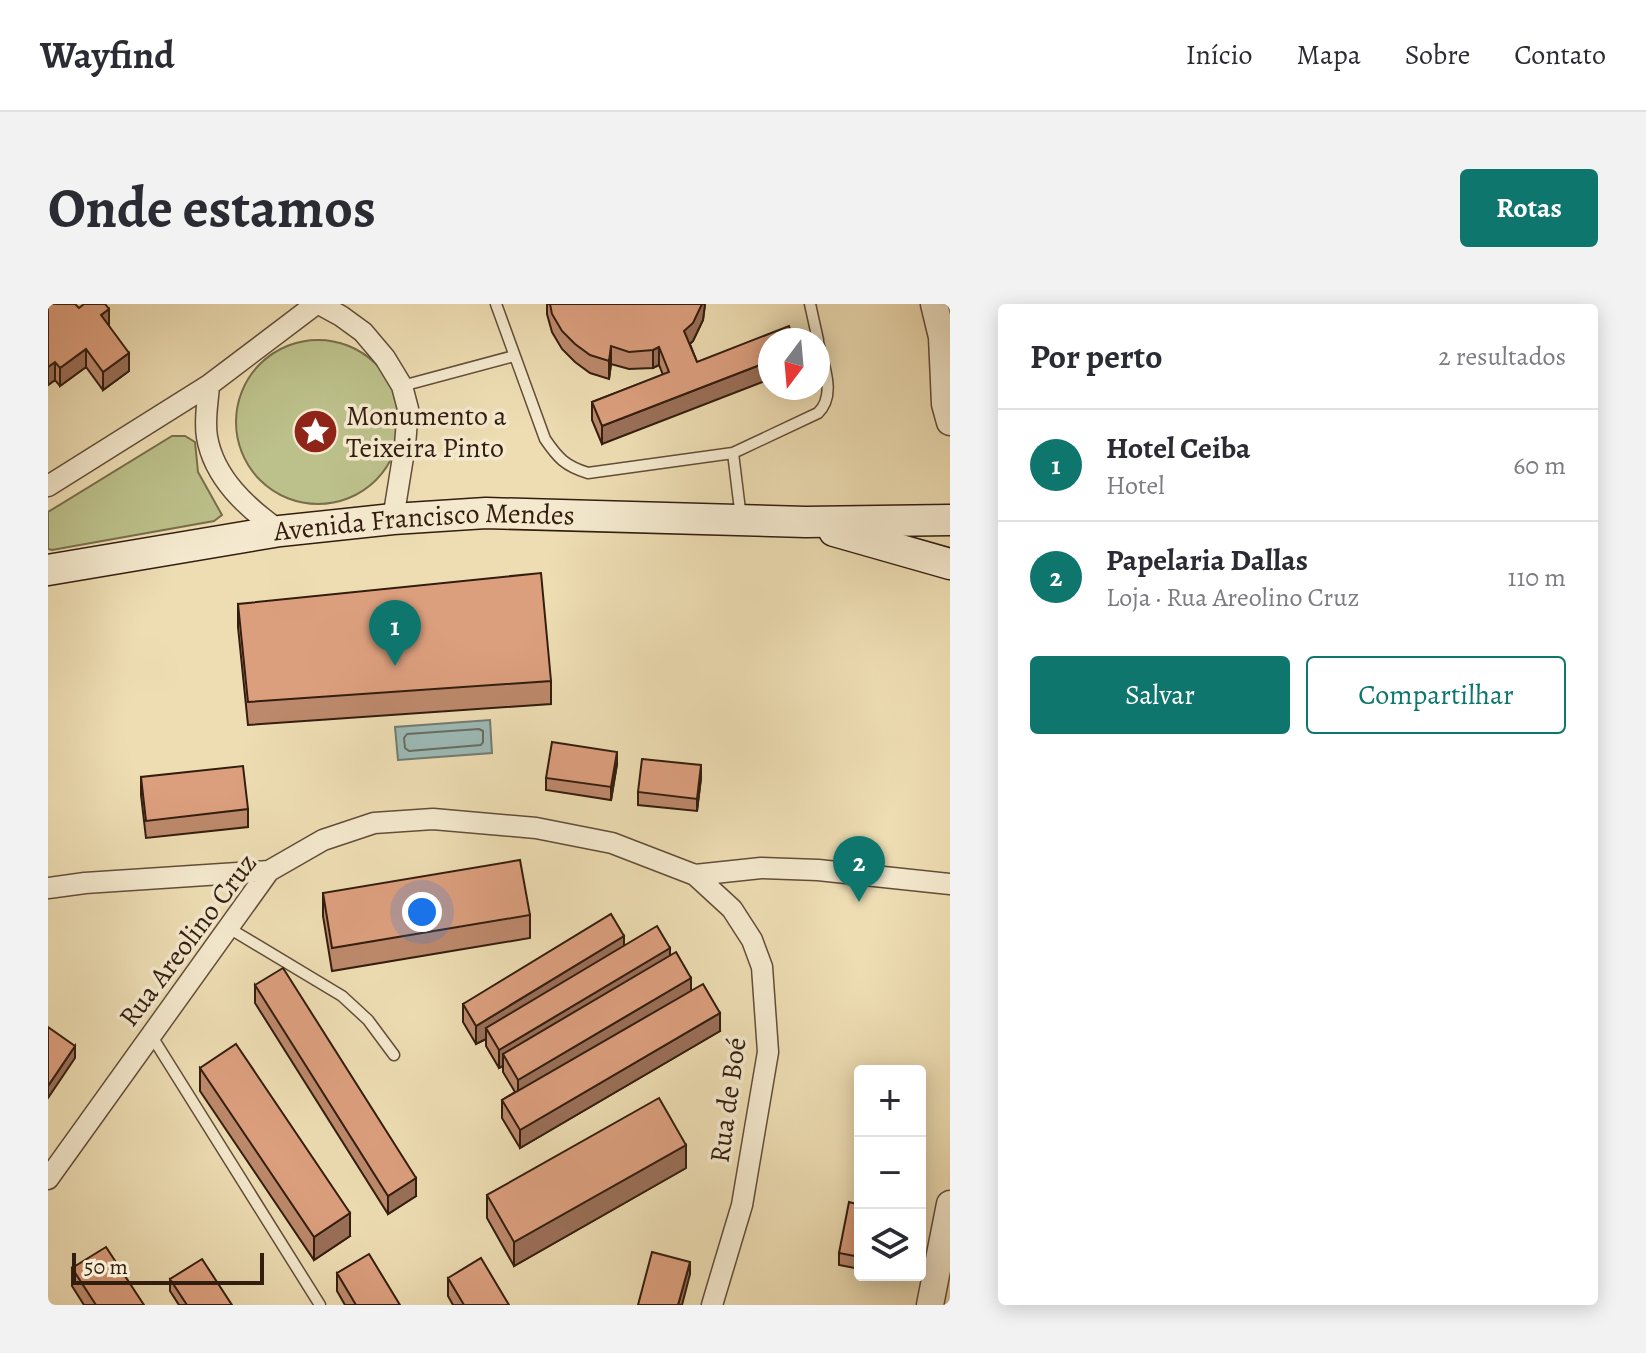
<!DOCTYPE html>
<html lang="pt">
<meta charset="utf-8">
<style>
:root{--surface:#fff;--page:#f2f2f3;--text:#2b2b33;--muted:#7c7c81;--line:#e1e1e2;--accent:#0f766e}
body{margin:0;font-family:Alegreya,serif;background:var(--page);color:var(--text)}
.controls{position:absolute;right:24px;bottom:24px;display:grid;overflow:hidden;border-radius:8px;box-shadow:0 4px 20px #0003}
.controls button{width:72px;height:72px;display:grid;place-items:center;padding:0;border:0;border-bottom:2px solid var(--line);background:var(--surface);color:var(--text);font:40px sans-serif}
.compass{position:absolute;left:710px;top:24px;width:72px;height:72px;border-radius:50%;background:var(--surface);box-shadow:0 4px 20px #0003;rotate:196deg}
.scale{position:absolute;left:24px;bottom:20px;width:192px;box-sizing:border-box;padding-left:8px;border:4px solid #331d0f;border-top:0;font-size:22px;line-height:28px;white-space:nowrap;color:#331d0f;-webkit-text-stroke:6px #f4e9ce;paint-order:stroke}
.you{position:absolute;left:374px;top:608px;width:28px;height:28px;margin:-20px;border:6px solid #fff;border-radius:50%;background:#1a73e8;box-shadow:0 0 0 12px #1a73e833}
.badge{display:grid;place-items:center;width:52px;height:52px;border-radius:50%;background:var(--accent);color:#fff;font-size:26px;font-weight:700}
.pin{position:absolute;translate:-50% -66px;filter:drop-shadow(0 2px 4px #0008)}
.pin::after{content:'';position:absolute;top:42px;width:28px;height:24px;background:inherit;clip-path:polygon(0 0,100% 0,50% 100%)}
.list{margin:0;padding:0;list-style:none}
h2{display:flex;justify-content:space-between;align-items:center;height:104px;margin:0;padding:0 32px;font-size:34px}
h2 small{font-size:26px;font-weight:400;color:var(--muted)}
.list li{display:grid;grid-template-columns:52px 1fr auto;gap:24px;align-items:center;box-sizing:border-box;height:112px;padding:0 32px;border-top:2px solid var(--line)}
.list b{display:block;font-size:30px;white-space:nowrap}
.list p{margin:0;font-size:26px;white-space:nowrap;color:var(--muted)}
.list em{font-size:26px;font-style:normal;color:var(--muted)}
.actions{display:flex;gap:16px;padding:24px 32px}
.actions a{flex:1;padding:18px 0;border:2px solid var(--accent);border-radius:8px;text-align:center;font-size:28px;color:var(--accent)}
.actions .main{background:var(--accent);color:#fff}
.icon{flex:none;width:44px;height:44px;fill:none;stroke:currentColor;stroke-width:2;stroke-linecap:round;stroke-linejoin:round}
.map{position:relative;flex:none;width:902px;height:1001px;overflow:hidden;border-radius:8px}
header{display:flex;align-items:center;gap:48px;box-sizing:border-box;height:112px;padding:0 40px;background:var(--surface);border-bottom:2px solid var(--line)}
header strong{font-size:38px}
nav{display:flex;gap:44px;margin-inline-start:auto;font-size:28px}
.intro{display:flex;align-items:center;justify-content:space-between;box-sizing:border-box;height:192px;padding:0 48px}
h1{margin:0;font-size:56px}
.button{padding:20px 36px;border-radius:8px;background:var(--accent);color:#fff;font-size:28px;font-weight:700}
main{display:flex;gap:48px;padding:0 48px}
aside{flex:1;background:var(--surface);border-radius:8px;box-shadow:0 4px 20px #0003}
.map>svg:first-child{display:block}
.green{fill:#bcc08a;stroke:#786e4c;stroke-width:2}
.water{fill:#9cbab6;stroke:#727b73;stroke-width:2}
.lines{fill:none;stroke-linecap:round;stroke-linejoin:round}
.shore{stroke:#686c62;stroke-width:2}
.service-casing{stroke:#624d38;stroke-width:13}
.minor-casing{stroke:#624d38;stroke-width:23}
.tertiary-casing{stroke:#624d38;stroke-width:29}
.secondary-casing{stroke:#331d0f;stroke-width:33}
.service{stroke:#f4e9ce;stroke-width:10}
.minor{stroke:#f4e9ce;stroke-width:20}
.tertiary{stroke:#f4e9ce;stroke-width:26}
.secondary{stroke:#f4e9ce;stroke-width:30}
.wall{fill:#bd896c;stroke:#331d0f;stroke-width:2}
.shaded-wall{fill:#9a6f58;stroke:#331d0f;stroke-width:2}
.building{fill:#dc9f7e;stroke:#331d0f;stroke-width:2}
.labels{text-anchor:middle;dominant-baseline:central;stroke-width:7;stroke-linejoin:round;paint-order:stroke}
.poi-label{font-size:28px;fill:#331d0f;stroke:#f4e9ce;text-anchor:start}
.street-label{font-size:28px;fill:#331d0f;stroke:#f4e9ce}
</style>
<header>
<strong>Wayfind</strong>
<nav><a>Início</a><a>Mapa</a><a>Sobre</a><a>Contato</a></nav>
</header>
<div class="intro"><h1>Onde estamos</h1><a class="button">Rotas</a></div>
<main>
<div class="map">
<svg width="902" height="1001" viewBox="0 0 902 1001">
<rect width="100%" height="100%" fill="#eeddb3"/>
<filter id="stains"><feTurbulence type="fractalNoise" baseFrequency=".0025" numOctaves="4"/><feColorMatrix values="0 0 0 0 .2 0 0 0 0 .09 0 0 0 0 .02 0 0 0 .5 -.17"/></filter>
<radialGradient id="worn" r=".72"><stop offset=".6" stop-color="#630" stop-opacity="0"/><stop offset="1" stop-color="#630" stop-opacity=".3"/></radialGradient>
<path class="green" d="M188 118a82 82 0 1 1 164 0a82 82 0 1 1-164 0Z
M124,132h13l10,6 3,30 24,43 -8,6 -162,29 -4,-1v-37z"/>
<path class="water" d="M442,416l2,33 -94,7 -3,-33z"/>
<g class="lines">
<path class="shore" d="M431,425l4,2v11l-2,3 -72,6 -4,-3 -1,-10 3,-4z"/>
<defs>
<path id="service" d="M448,0l49,135c13,19 20,27 43,34l145,-20 85,-40c19,-18 5,-49 0,-71
M762,0l8,36
M354,82l112,-30
M685,149l8,65
M179,623l115,69 26,24 26,35
M103,731l169,270"/>
<path id="minor" d="M271,0l22,12 22,16 22,26 17,28 6,23 -3,36 -12,74
M161,81c-1,17 -5,35 -2,52 7,41 40,71 73,94
M0,182l161,-101 107,-81
M647,571l37,34 20,31 10,27 6,85 -26,153 -30,100
M0,584l37,-5 184,-12
M0,875l221,-308 54,-31 51,-17 59,-4 103,9 76,15 83,32 66,-7 57,2 132,14"/>
<path id="tertiary" d="M886,0l8,33 3,67 5,18
M882,1001l20,-101"/>
<g id="secondary">
<path d="M786,227l116,33"/>
<path id="s1" d="M0,266l232,-39 113,-12 93,-6 320,9 144,-2"/>
</g>
</defs>
<use href="#service" class="service-casing"/>
<use href="#minor" class="minor-casing"/>
<use href="#tertiary" class="tertiary-casing"/>
<use href="#secondary" class="secondary-casing"/>
<use href="#service" class="service"/>
<use href="#minor" class="minor"/>
<use href="#tertiary" class="tertiary"/>
<use href="#secondary" class="secondary"/>
</g>
<path class="wall" d="M0,0l31,4 30,18 20,45 -26,19 -17,-23 -26,19 -5,-6 -7,5z
M499,0h158l-2,16 -10,21 -3,3 7,18 -95,82 -10,-24v-18l71,-27 -4,-10 -6,3 -24,1 -18,-5 -2,15 -19,-6 -15,-11 -13,-13 -10,-17 -5,-18z
M190,300l313,77v23l-303,21 -10,-98z
M569,460l-6,36 -65,-10v-12z
M93,473l107,32v18l-102,11 -5,-43z
M653,474l-4,33 -59,-6v-13z
M275,589l207,22v23l-198,33 -9,-55z
M576,641l46,11 21,34 29,41 -200,117 -18,-30v-18l13,-8 -12,-20v-6l-4,2 -13,-22v-7l-10,5 -13,-22v-18z
M207,681l161,211 -28,18 -133,-211z
M152,764l150,168 -36,24 -114,-169z
M638,864l-172,98 -27,-48v-23z
M812,901v64l-21,-4v-12z
M24,964l72,37h-60l-12,-19z
M289,969l63,32h-55l-8,-14z
M400,974l61,27h-56l-5,-9z
M122,975l62,26h-53l-9,-14z"/>
<path class="shaded-wall" d="M654,0h3l-2,16 -10,21 -9,8v-18z
M61,5v18l-8,-12z
M563,42v18l-2,15v-18z
M611,43v18l-6,3v-18z
M38,45v18l-26,19v-18z
M81,49v18l-26,19v-18z
M722,57v18l-168,65v-18z
M7,58v18l-7,5v-18z
M569,448v12l-6,36v-13z
M653,461v13l-4,33v-12z
M576,632v18l-138,74v11l-10,5v-18z
M622,644v18l-167,88v12l-4,2v-18z
M643,674v18l-173,102v-18z
M672,709v18l-200,117v-18z
M27,742v12l-27,40v-12z
M638,841v23l-172,98v-24z
M368,874v18l-28,18v-18z
M302,909v23l-36,24v-23z
M642,958v12l-8,31h-4z"/>
<path class="building" d="M0,0h27l4,4 5,-4h21l4,5 -8,6 28,38 -26,19 -17,-23 -26,19 -5,-6 -7,5z
M502,0h152l-9,19 -9,8 13,31 92,-36 5,14h-24v21l-168,65 -10,-24 77,-30 -10,-25 -6,3 -24,2 -18,-6 -2,15 -19,-6 -15,-11 -13,-13 -10,-17z
M493,269l10,108 -303,21 -10,-98z
M504,438l65,10 -6,35 -65,-9z
M594,455l59,6 -4,34 -59,-7z
M195,462l5,43 -102,12 -5,-44z
M472,556l10,55 -198,33 -9,-55z
M563,610l13,22 -148,90 -13,-22z
M609,622l13,22 -171,102 -13,-22z
M628,648l15,26 -173,102 -15,-26z
M235,664l133,210 -28,18 -133,-211z
M655,680l17,29 -200,117 -18,-30z
M0,723l27,19 -27,40z
M188,740l114,169 -36,24 -114,-169z
M611,794l27,47 -172,97 -27,-47z
M801,898l11,3v52l-21,-4z
M58,943l38,58h-48l-24,-37z
M604,948l38,10 -12,43h-40z
M321,950l31,51h-44l-19,-32z
M433,954l28,47h-45l-16,-27z
M154,955l30,46h-45l-17,-26z"/>
<defs>
<symbol id="sight-disc" viewBox="-11 -11 22 22"><circle r="9.5" fill="#8f2418" stroke="#f4e9ce"/><path d="M0-6L1.8-2.2L6-1.7L2.9 1.2L3.7 5.4L0 3.3L-3.7 5.4L-2.9 1.2L-6-1.7L-1.8-2.2Z" fill="#fff"/></symbol>
</defs>
<g fill-rule="evenodd">
<use href="#sight-disc" x="242" y="102" width="51" height="51"/>
</g>
<g class="labels">
<g class="poi-label">
<text x="298" y="112">Monumento a<tspan x="298" dy="32">Teixeira Pinto</tspan></text>
</g>
<g class="street-label">
<text stroke="none"><textPath href="#s1" startOffset="380">Avenida Francisco Mendes</textPath></text>
<text transform="translate(140 636) rotate(-53)">Rua Areolino Cruz</text>
<text transform="translate(680 796) rotate(-82)">Rua de Boé</text>
</g>
</g>
<rect width="100%" height="100%" filter="url(#stains)"/>
<rect width="100%" height="100%" fill="url(#worn)"/>
</svg>
<div class="controls">
<button>+</button>
<button>−</button>
<button><svg class="icon" aria-label="layers" viewBox="0 0 24 24"><path d="M12 4l9 5-9 5-9-5zM3 14l9 5 9-5"/></svg></button>
</div>
<svg class="compass" viewBox="-18 -18 36 36"><path d="M0-13l5 13h-10z" fill="#e53935"/><path d="M0 13l5-13h-10z" fill="#7c7c81"/></svg>
<div class="scale">50 m</div>
<div class="you"></div>
<div class="pin badge" style="left:347px;top:362px">1</div>
<div class="pin badge" style="left:811px;top:598px">2</div>
</div>
<aside>
<h2>Por perto<small>2 resultados</small></h2>
<ul class="list">
<li><span class="badge">1</span><div><b>Hotel Ceiba</b><p>Hotel</p></div><em>60 m</em></li>
<li><span class="badge">2</span><div><b>Papelaria Dallas</b><p>Loja · Rua Areolino Cruz</p></div><em>110 m</em></li>
</ul>
<div class="actions"><a class="main">Salvar</a><a>Compartilhar</a></div>
</aside>
</main>
